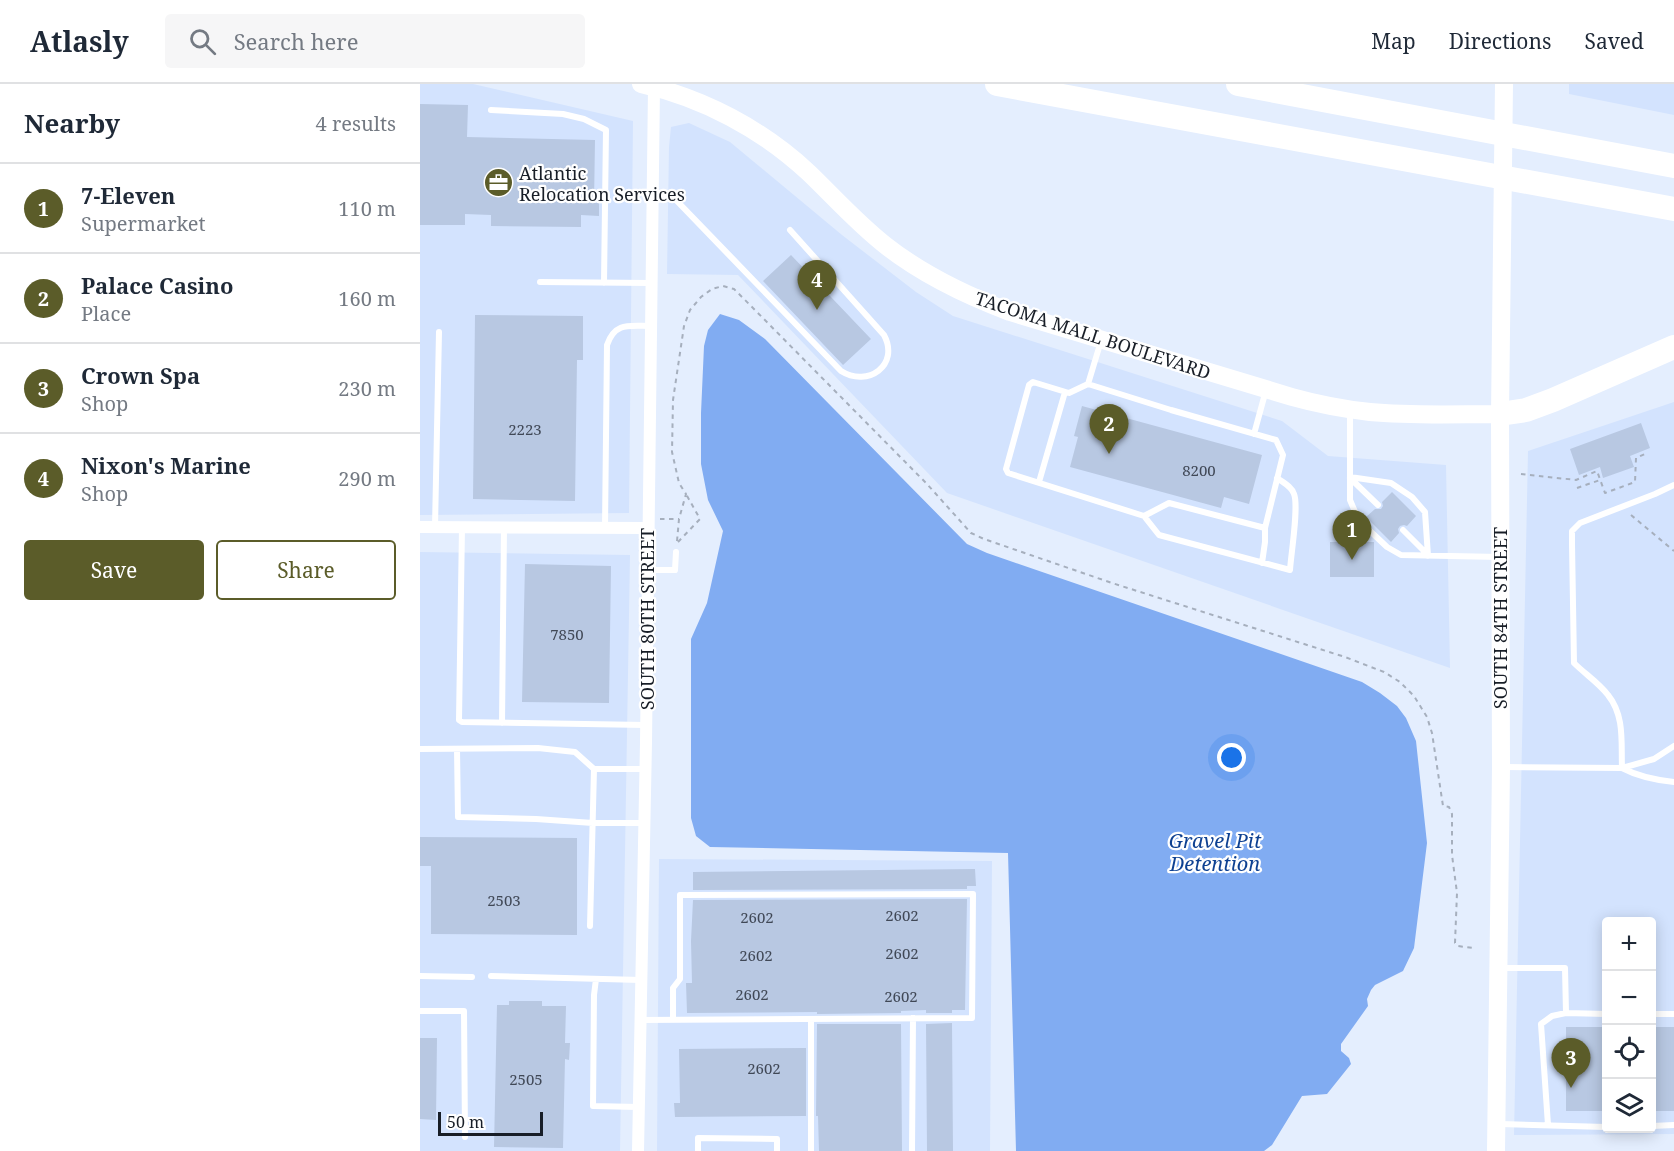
<!DOCTYPE html>
<meta charset="utf-8">
<style>
:root{--surface:#fff;--page:#f6f6f7;--text:#1f2937;--muted:#747a83;--line:#e0e1e3;--accent:#5b5c29}
body{margin:0;font-family:"Noto Serif",serif;background:var(--page);color:var(--text)}
.controls{position:absolute;right:18px;bottom:18px;display:grid;overflow:hidden;border-radius:6px;box-shadow:0 3px 15px #0003}
.controls button{width:54px;height:54px;display:grid;place-items:center;padding:0;border:0;border-bottom:2px solid var(--line);background:var(--surface);color:var(--text);font:30px sans-serif}
.scale{position:absolute;left:18px;bottom:15px;width:105px;box-sizing:border-box;padding-left:6px;border:3px solid #181e27;border-top:0;font-size:16px;line-height:21px;white-space:nowrap;color:#181e27;-webkit-text-stroke:4px #fff;paint-order:stroke}
.you{position:absolute;left:812px;top:674px;width:21px;height:21px;margin:-15px;border:4px solid #fff;border-radius:50%;background:#1a73e8;box-shadow:0 0 0 9px #1a73e833}
.badge{display:grid;place-items:center;width:39px;height:39px;border-radius:50%;background:var(--accent);color:#fff;font-size:20px;font-weight:700}
.pin{position:absolute;translate:-50% -50px;filter:drop-shadow(0 2px 3px #0008)}
.pin::after{content:'';position:absolute;top:32px;width:21px;height:18px;background:inherit;clip-path:polygon(0 0,100% 0,50% 100%)}
.list{margin:0;padding:0;list-style:none}
h2{display:flex;justify-content:space-between;align-items:center;height:78px;margin:0;padding:0 24px;font-size:26px}
h2 small{font-size:20px;font-weight:400;color:var(--muted)}
.list li{display:grid;grid-template-columns:39px 1fr auto;gap:18px;align-items:center;box-sizing:border-box;height:90px;padding:0 24px;border-top:2px solid var(--line)}
.list b{display:block;font-size:22px;white-space:nowrap}
.list p{margin:0;font-size:20px;white-space:nowrap;color:var(--muted)}
.list em{font-size:20px;font-style:normal;color:var(--muted)}
.actions{display:flex;gap:12px;padding:18px 24px}
.actions a{flex:1;padding:14px 0;border:2px solid var(--accent);border-radius:6px;text-align:center;font-size:21px;color:var(--accent)}
.actions .main{background:var(--accent);color:#fff}
.icon{flex:none;width:33px;height:33px;fill:none;stroke:currentColor;stroke-width:2;stroke-linecap:round;stroke-linejoin:round}
.map{position:relative;flex:none;width:1254px;height:1067px;overflow:hidden}
header{display:flex;align-items:center;gap:36px;box-sizing:border-box;height:84px;padding:0 30px;background:var(--surface);border-bottom:2px solid var(--line)}
header strong{font-size:28px}
nav{display:flex;gap:33px;margin-inline-start:auto;font-size:21px}
.search{width:420px;height:54px;background:var(--page);display:flex;align-items:center;gap:15px;box-sizing:border-box;padding:0 21px;border-radius:6px;color:var(--muted);font-size:22px}
main{display:flex}
aside{flex:1;background:var(--surface)}
.map>svg:first-child{display:block}
.built{fill:#d3e3fe;fill-rule:evenodd}
.water{fill:#81acf2}
.building{fill:#b8c8e2}
.lines{fill:none;stroke-linecap:round;stroke-linejoin:round}
.path{stroke:#a6afbd;stroke-width:2;stroke-dasharray:4.5 4.5;stroke-linecap:butt}
.lane{stroke:#fff;stroke-width:6}
.street{stroke:#fff;stroke-width:12}
.secondary{stroke:#fff;stroke-width:18}
.highway{stroke:#fff;stroke-width:24}
.labels{text-anchor:middle;dominant-baseline:central;stroke-width:4.5;stroke-linejoin:round;paint-order:stroke}
.number-label{font-size:15px;fill:#404856}
.poi-label{font-size:18px;fill:#181e27;stroke:#fff;text-anchor:start}
.street-label{font-size:18px;fill:#181e27;stroke:#fff}
.water-label{font-size:20px;font-style:italic;fill:#0e4192;stroke:#fff}
</style>
<header>
<strong>Atlasly</strong>
<div class="search"><svg class="icon" aria-label="search" viewBox="0 0 24 24"><circle cx="10" cy="10" r="6"/><path d="M15 15l6 6"/></svg>Search here</div>
<nav><a>Map</a><a>Directions</a><a>Saved</a></nav>
</header>
<main>
<aside>
<h2>Nearby<small>4 results</small></h2>
<ul class="list">
<li><span class="badge">1</span><div><b>7-Eleven</b><p>Supermarket</p></div><em>110 m</em></li>
<li><span class="badge">2</span><div><b>Palace Casino</b><p>Place</p></div><em>160 m</em></li>
<li><span class="badge">3</span><div><b>Crown Spa</b><p>Shop</p></div><em>230 m</em></li>
<li><span class="badge">4</span><div><b>Nixon's Marine</b><p>Shop</p></div><em>290 m</em></li>
</ul>
<div class="actions"><a class="main">Save</a><a>Share</a></div>
</aside>
<div class="map">
<svg width="1254" height="1067" viewBox="0 0 1254 1067">
<rect width="100%" height="100%" fill="#e4eefe"/>
<path class="built" d="M0,0h53l160,37 -4,392 -209,2z
M1149,0h105v31l-105,-21z
M269,39l41,19 112,93 74,57 37,24 329,105 46,35 118,9 4,203 -503,-175 -209,-218 -71,-1 2,-127 2,-20z
M1254,318v732l-160,1 14,-684zM1186,838h46v206h-46z
M0,468l210,3 -10,596h-200z
M239,775l333,2 -2,290h-333z"/>
<path class="water" d="M300,230l19,6 26,19 202,205 20,9 375,129 18,11 17,13 9,12 10,23 11,102 -13,105 -11,23 -28,14 -4,5 -4,9 1,7 -27,38v7l8,7 2,6 -24,30 -25,2 -30,49 -8,6h-248l-8,-298 -298,-6 -14,-11 -5,-18v-179l16,-36 16,-72 -15,-31 -7,-36v-51l3,-67 4,-16z"/>
<path class="building" d="M0,20l48,1 -1,32 128,3 -1,63h5v13l-18,-1v12l-90,-1v-11l-26,-1v11h-45z
M371,171l80,84 -28,26 -80,-84z
M55,231l108,1v44h-6l-2,141 -102,-2z
M662,322l180,49 -13,49 -25,-7 -3,11 -151,-41 8,-30 -4,-1z
M1221,339l9,25 -20,8 4,11 -31,11 -3,-11 -21,8 -9,-26z
M972,408l24,24 -9,10 -3,-1 -4,1 -2,3 1,4 -8,9 -25,-25 9,-8h6l2,-3 -1,-4z
M910,458h44v35h-44z
M105,480l86,2 -2,137 -87,-1z
M0,753l157,1v97l-146,-1v-68h-11z
M555,785l1,17h-9v3l-274,1v-18z
M547,815l-2,111h-13v3h-26v-3l-25,1v2l-84,1v-2l-130,1 -1,-30h6l-1,-42 2,-41z
M89,917h33v5h24l-1,37h5l-1,17 -4,-1 -2,89 -69,-1 3,-142h12z
M532,939l1,128h-26l-1,-127z
M397,940h84l1,127h-83l-1,-35h-2z
M1146,943h40v84h-40z
M1232,943h22v84h-22z
M0,954h17l-1,82 -16,-1z
M386,964v68l-131,1 -1,-14h6l-1,-54z"/>
<g class="lines">
<path class="path" d="M1101,390l55,6 21,-9 8,22 30,-11 1,-24 11,-5
M1157,404l23,-8
M1211,431l43,36
M240,435h19
M257,457l2,-22 7,-25 -7,-11 -7,-31 1,-52 11,-74 6,-16 11,-13 11,-8 11,-3 11,3 17,17 176,178 44,49 13,6 128,44 233,74 39,15 16,10 14,14 13,21 5,16 11,73 6,1 3,7v41l5,38 -2,50 3,3 15,2
M258,458l22,-23 -14,-25"/>
<path class="lane" d="M71,26l72,4 21,5 22,11 -2,153
M232,108l17,3 6,4 166,172c27,17 59,-6 43,-36l-94,-105
M120,198l111,1
M668,300l13,-43
M930,329v87l6,14 13,16 18,17 14,8 99,2
M834,350l12,-44
M930,393l41,6 21,14 13,15 3,44
M930,394l28,27
M619,398l26,-90
M1254,401l-19,9 -75,29 -8,8v13l2,119c11,11 25,20 34,32 17,21 13,48 14,73 17,9 33,12 52,14
M724,432l25,-13 96,25
M15,443l4,-195
M42,443l-3,193 3,2 184,3
M185,444l2,-183c8,-23 22,-19 43,-19
M983,446l25,25
M842,479l3,-21v-14l18,-73 -7,-15 -105,-30 -83,-26 -19,9 -36,-11 -4,3 -23,84 2,4 136,43 15,19 131,35c1,-16 9,-64 4,-76 -2,-7 -10,-11 -17,-16
M228,486h27l1,-18
M82,639l2,-196
M0,665l118,-1 37,4 19,17h51
M37,665l1,68 78,2 57,4h51
M1084,683l118,1 32,-9 20,-13
M170,842l4,-157
M1081,884h64l1,45
M0,892l52,1
M71,892l150,4
M176,895l-2,16 -1,111 45,1
M0,927h44l1,126
M1232,930h22
M221,936l331,-2 1,-124 -293,1v84l-7,9v32
M1080,1040l106,3
M1128,1041l-7,-101 11,-8 14,-3 40,1
M1232,1042l22,-1
M278,1067v-13l79,1v12
M391,1067v-132
M492,1067l1,-133"/>
<path class="street" d="M0,443l227,1
M218,1067l8,-409 8,-655"/>
<path class="secondary" d="M221,0c62,14 121,45 168,89 25,24 48,50 76,72 38,30 80,50 125,67l282,85c25,7 51,12 78,15 43,4 87,2 130,2
M1076,1067l5,-384 -1,-353 4,-330"/>
<path class="highway" d="M577,0l677,125
M818,0l436,82
M1080,330l26,-4 27,-10 121,-53"/>
</g>
<defs>
<symbol id="office-disc" viewBox="-11 -11 22 22"><circle r="9.5" fill="#5b5c29" stroke="#fff"/><path d="M-6-3h4V-5.5h4V-3h4V5H-6ZM-1-4.5V-3h2v-1.5ZM-6 0V1H6V0Z" fill="#fff"/></symbol>
</defs>
<g fill-rule="evenodd">
<use href="#office-disc" x="62" y="82" width="33" height="33"/>
</g>
<g class="labels">
<g class="number-label">
<text x="105" y="345">2223</text>
<text x="779" y="386">8200</text>
<text x="147" y="550">7850</text>
<text x="84" y="816">2503</text>
<text x="482" y="831">2602</text>
<text x="337" y="833">2602</text>
<text x="482" y="869">2602</text>
<text x="336" y="871">2602</text>
<text x="332" y="910">2602</text>
<text x="481" y="912">2602</text>
<text x="344" y="984">2602</text>
<text x="106" y="995">2505</text>
</g>
<g class="poi-label">
<text x="99" y="89">Atlantic<tspan x="99" dy="21">Relocation Services</tspan></text>
</g>
<g class="street-label">
<text transform="translate(673 251) rotate(18)">TACOMA MALL BOULEVARD</text>
<text transform="translate(1080 534) rotate(-90)">SOUTH 84TH STREET</text>
<text transform="translate(227 535) rotate(-90)">SOUTH 80TH STREET</text>
</g>
<g class="water-label">
<text x="795" y="756">Gravel Pit<tspan x="795" dy="23">Detention</tspan></text>
</g>
</g>
</svg>
<div class="controls">
<button>+</button>
<button>−</button>
<button><svg class="icon" aria-label="locate" viewBox="0 0 24 24"><circle cx="12" cy="12" r="6"/><path d="M12 2v4M12 18v4M2 12h4M18 12h4"/></svg></button>
<button><svg class="icon" aria-label="layers" viewBox="0 0 24 24"><path d="M12 4l9 5-9 5-9-5zM3 14l9 5 9-5"/></svg></button>
</div>
<div class="scale">50 m</div>
<div class="you"></div>
<div class="pin badge" style="left:932px;top:476px">1</div>
<div class="pin badge" style="left:689px;top:370px">2</div>
<div class="pin badge" style="left:1151px;top:1004px">3</div>
<div class="pin badge" style="left:397px;top:226px">4</div>
</div>
</main>
